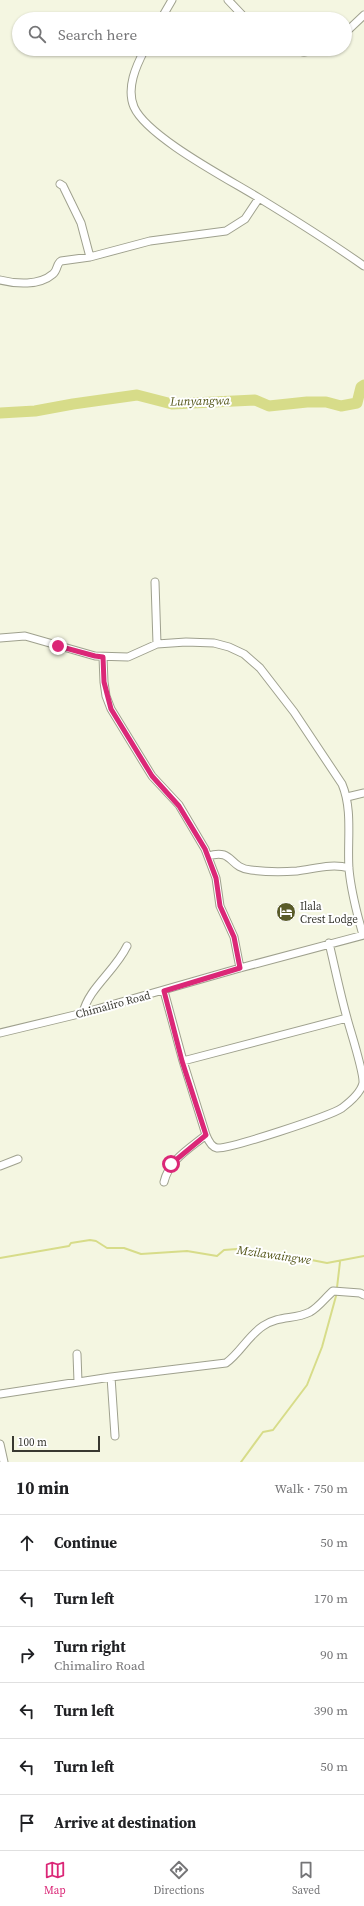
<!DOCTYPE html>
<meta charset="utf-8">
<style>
:root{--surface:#fff;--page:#f2f2f2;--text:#202124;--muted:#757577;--line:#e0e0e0;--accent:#db2777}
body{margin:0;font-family:"Source Serif 4",serif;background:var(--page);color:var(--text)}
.scale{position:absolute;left:12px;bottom:10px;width:88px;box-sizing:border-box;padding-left:4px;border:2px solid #383830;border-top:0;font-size:11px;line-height:14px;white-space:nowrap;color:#383830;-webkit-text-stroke:3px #fff;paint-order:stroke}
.stop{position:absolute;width:12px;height:12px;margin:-9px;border:3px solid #db2777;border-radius:50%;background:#fff}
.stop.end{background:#db2777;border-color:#fff;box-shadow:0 1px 4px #0008}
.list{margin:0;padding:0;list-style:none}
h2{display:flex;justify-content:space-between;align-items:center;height:52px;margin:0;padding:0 16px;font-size:17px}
h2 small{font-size:13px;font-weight:400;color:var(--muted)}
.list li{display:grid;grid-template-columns:26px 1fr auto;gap:12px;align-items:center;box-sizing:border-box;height:56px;padding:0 16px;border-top:1px solid var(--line)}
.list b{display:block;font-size:15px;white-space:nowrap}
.list p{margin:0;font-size:13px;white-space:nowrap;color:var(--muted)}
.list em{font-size:13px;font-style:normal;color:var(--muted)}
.icon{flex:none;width:22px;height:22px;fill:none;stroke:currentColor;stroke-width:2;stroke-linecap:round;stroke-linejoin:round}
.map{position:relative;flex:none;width:364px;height:1462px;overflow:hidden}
.search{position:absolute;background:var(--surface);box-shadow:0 1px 3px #0004;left:12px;right:12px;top:12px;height:44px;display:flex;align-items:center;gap:10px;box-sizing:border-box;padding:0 14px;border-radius:22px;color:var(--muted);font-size:15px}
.sheet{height:388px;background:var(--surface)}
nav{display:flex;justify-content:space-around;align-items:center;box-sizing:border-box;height:56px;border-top:1px solid var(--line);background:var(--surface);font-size:11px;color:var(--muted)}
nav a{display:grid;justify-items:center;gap:2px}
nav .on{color:var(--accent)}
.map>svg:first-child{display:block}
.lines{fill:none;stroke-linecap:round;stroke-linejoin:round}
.stream{stroke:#d7dc89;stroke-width:2}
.river{stroke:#d7dc89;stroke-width:11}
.minor-casing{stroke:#9fa18e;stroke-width:9}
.minor{stroke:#fff;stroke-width:7}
.route{stroke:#db2777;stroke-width:5}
.labels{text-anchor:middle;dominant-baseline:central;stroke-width:4;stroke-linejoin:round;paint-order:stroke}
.poi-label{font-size:11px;fill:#383830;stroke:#fff;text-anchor:start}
.street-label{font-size:11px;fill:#383830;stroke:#fff}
.water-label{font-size:12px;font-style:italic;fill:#54561a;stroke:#fff}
</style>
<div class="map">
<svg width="364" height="1462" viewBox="0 0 364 1462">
<rect width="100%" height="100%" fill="#f4f6e1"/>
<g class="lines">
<path class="stream" d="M0,1258l69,-12 2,-3 19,-3 6,1 11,7h17l17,6 46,-3 30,5 7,-6 13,-1 33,3 57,11 37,-7
M241,1462l22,-30 10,-2 34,-45 15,-38 14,-51 4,-34"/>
<path class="river" d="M0,413l35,-2 38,-7 64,-9 35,9 83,-4 14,6 38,-4h19l15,4 16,-3 4,-16 3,-2"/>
<defs>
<path id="minor" d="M228,0l18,19
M161,19l11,-19
M345,33l19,-18
M145,49c-9,17 -19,39 -11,58 13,30 96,73 125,91 36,22 71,44 105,68
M288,49l16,3 18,-3
M60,184l3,2 18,37 9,34
M0,280c16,4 39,6 53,-6 5,-4 3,-10 8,-13l29,-4 60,-16 76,-10 19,-12 14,-21
M155,582l2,62
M0,638l25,-2 70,20 33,1 29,-13 29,-2 28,1 15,4 15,7 16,14 34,44 48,72c11,26 5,57 7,85 2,23 8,45 14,66
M103,657l1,25 2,14 5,13 41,67 27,29 26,44 11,29 4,28 14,31 6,31
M347,797l17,-4
M208,856c26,-8 20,12 43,14 15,2 31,2 46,1 17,-2 35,-8 52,-3
M164,991l19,70 23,74c2,5 5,12 11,13 13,1 113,-32 125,-40 8,-6 19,-16 21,-25 1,-11 -13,-53 -16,-65 -7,-25 -12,-50 -18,-75
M83,1013c5,-24 32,-42 44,-67
M0,1033l83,-20 157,-45 124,-33
M183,1061l164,-43
M0,1166l18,-7
M164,1182c5,-22 25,-33 42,-47
M77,1354l1,28
M111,1377l4,59
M0,1394l111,-17 115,-14c14,-10 22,-27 37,-37 17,-11 31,-6 47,-14 9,-5 15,-14 23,-21l27,2 4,2
M0,1444l4,18"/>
</defs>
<use href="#minor" class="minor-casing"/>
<use href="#minor" class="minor"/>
</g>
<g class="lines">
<path class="route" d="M58,646l37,10 8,1 1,25 7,27 41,67 27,30 26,43 11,29 4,28 14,31 6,31 -76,23 18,70 24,74 -35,29"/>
</g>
<defs>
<symbol id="hotel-disc" viewBox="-11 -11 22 22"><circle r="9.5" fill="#595b28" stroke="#fff"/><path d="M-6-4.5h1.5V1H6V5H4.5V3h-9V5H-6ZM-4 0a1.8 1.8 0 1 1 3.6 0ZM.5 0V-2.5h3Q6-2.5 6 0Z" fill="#fff"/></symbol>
</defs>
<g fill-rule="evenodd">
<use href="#hotel-disc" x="275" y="901" width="22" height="22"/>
</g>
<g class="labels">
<g class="poi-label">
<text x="300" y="906">Ilala<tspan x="300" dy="13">Crest Lodge</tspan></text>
</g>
<g class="street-label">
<text transform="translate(113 1005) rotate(-15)">Chimaliro Road</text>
</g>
<g class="water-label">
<text transform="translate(200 401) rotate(-1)">Lunyangwa</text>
<text transform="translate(274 1255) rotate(8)">Mzilawaingwe</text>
</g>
</g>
</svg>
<div class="scale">100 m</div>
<div class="stop" style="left:171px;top:1164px"></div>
<div class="stop end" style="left:58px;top:646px"></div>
<div class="search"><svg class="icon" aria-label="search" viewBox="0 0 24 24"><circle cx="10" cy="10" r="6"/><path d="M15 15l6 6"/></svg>Search here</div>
</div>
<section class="sheet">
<h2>10 min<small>Walk · 750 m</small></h2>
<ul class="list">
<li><svg class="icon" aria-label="ahead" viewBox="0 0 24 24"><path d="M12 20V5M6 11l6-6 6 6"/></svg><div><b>Continue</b></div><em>50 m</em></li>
<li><svg class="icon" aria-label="left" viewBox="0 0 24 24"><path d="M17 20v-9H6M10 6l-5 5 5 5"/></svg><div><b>Turn left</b></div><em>170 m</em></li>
<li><svg class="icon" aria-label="right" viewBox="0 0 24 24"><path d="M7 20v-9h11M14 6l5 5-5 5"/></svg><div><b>Turn right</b><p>Chimaliro Road</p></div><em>90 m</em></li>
<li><svg class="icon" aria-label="left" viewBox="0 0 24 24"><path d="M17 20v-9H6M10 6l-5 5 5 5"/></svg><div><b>Turn left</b></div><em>390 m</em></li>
<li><svg class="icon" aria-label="left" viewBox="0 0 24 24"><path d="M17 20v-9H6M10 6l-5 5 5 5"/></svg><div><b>Turn left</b></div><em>50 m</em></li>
<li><svg class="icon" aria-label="arrive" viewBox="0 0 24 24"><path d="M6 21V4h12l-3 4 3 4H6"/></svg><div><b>Arrive at destination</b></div></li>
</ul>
</section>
<nav>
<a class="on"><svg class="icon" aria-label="map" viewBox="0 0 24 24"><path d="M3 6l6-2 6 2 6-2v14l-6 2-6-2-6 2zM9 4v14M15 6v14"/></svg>Map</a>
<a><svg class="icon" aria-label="directions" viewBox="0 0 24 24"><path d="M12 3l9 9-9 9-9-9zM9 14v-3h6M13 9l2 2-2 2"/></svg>Directions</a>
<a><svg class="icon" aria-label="saved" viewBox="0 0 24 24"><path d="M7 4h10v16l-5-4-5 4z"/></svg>Saved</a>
</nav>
